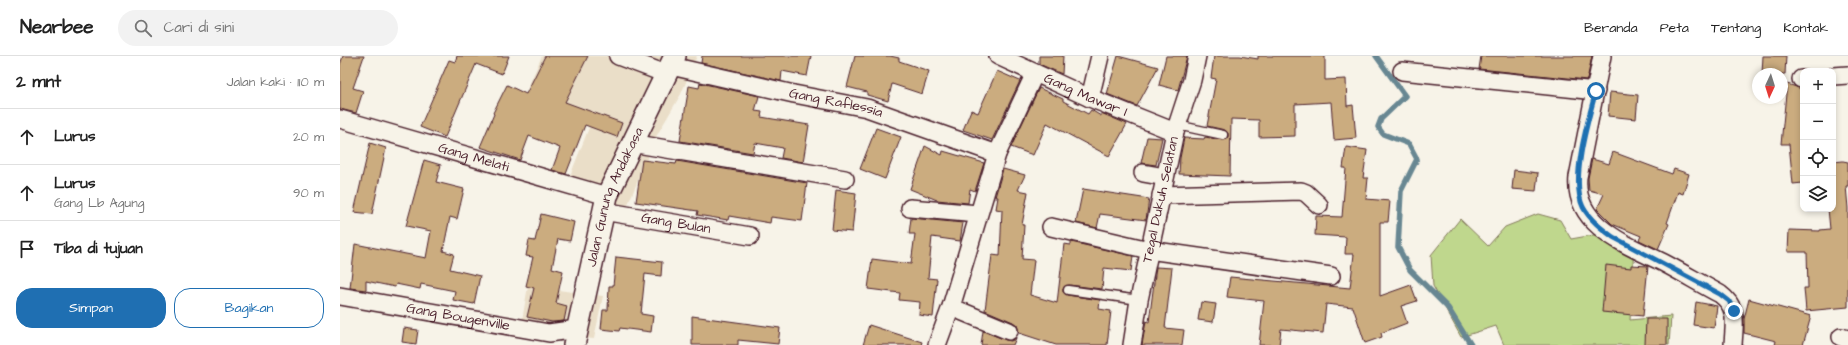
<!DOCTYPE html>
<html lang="id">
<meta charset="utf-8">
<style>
:root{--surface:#fff;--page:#f2f2f2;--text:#222;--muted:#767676;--line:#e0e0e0;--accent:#1f6fb2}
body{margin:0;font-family:"Architects Daughter",sans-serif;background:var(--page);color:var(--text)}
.controls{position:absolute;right:12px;top:12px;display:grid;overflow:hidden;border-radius:8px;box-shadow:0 2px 6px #0003}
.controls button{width:36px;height:36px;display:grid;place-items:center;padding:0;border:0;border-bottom:1px solid var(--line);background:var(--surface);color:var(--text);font:20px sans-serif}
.compass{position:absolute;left:1412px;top:12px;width:36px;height:36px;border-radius:50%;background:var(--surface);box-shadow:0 2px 6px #0003;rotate:184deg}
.stop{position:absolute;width:12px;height:12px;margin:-9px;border:3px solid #1f6fb2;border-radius:50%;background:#fff}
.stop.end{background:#1f6fb2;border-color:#fff;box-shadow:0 1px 4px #0008}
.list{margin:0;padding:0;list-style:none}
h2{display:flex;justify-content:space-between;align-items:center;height:52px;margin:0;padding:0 16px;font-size:17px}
h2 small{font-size:13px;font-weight:400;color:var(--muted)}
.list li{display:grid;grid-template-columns:26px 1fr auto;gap:12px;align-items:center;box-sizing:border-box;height:56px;padding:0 16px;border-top:1px solid var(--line)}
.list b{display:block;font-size:15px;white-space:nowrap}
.list p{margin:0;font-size:13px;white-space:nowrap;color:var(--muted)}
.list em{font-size:13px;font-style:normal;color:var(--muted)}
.actions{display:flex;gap:8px;padding:12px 16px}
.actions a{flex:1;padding:9px 0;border:1px solid var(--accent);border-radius:16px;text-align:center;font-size:14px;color:var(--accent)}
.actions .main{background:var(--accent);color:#fff}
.icon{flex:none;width:22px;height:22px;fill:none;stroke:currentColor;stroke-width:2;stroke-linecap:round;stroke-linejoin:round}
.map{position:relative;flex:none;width:1508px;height:289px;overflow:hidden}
header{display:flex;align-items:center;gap:24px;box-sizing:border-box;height:56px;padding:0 20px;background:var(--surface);border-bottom:1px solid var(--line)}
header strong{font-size:19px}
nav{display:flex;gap:22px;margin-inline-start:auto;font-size:14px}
.search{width:280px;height:36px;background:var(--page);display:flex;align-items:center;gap:10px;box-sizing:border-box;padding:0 14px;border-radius:22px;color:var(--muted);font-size:15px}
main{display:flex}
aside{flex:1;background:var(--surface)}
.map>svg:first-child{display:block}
.built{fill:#eadec8}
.green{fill:#bfd78d;stroke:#847b5c}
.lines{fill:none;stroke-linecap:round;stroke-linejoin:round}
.stream{stroke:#688792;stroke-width:5.5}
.building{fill:#cbac7f;stroke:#4a1f2b}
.service-casing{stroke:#4a1f2b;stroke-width:11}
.minor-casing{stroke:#4a1f2b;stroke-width:20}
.tertiary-casing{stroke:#4a1f2b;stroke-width:24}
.service{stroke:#f7f3e8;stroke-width:8}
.minor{stroke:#f7f3e8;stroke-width:17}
.tertiary{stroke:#f7f3e8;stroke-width:21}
.route{stroke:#1f6fb2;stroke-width:5}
.labels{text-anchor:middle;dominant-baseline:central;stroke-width:3.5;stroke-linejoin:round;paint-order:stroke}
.street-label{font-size:14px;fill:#4a1f2b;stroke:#f7f3e8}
</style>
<header>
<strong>Nearbee</strong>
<div class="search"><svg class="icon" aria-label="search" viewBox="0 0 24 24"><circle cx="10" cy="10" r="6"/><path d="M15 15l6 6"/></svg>Cari di sini</div>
<nav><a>Beranda</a><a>Peta</a><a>Tentang</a><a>Kontak</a></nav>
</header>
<main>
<aside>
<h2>2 mnt<small>Jalan kaki · 110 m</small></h2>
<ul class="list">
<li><svg class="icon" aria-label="ahead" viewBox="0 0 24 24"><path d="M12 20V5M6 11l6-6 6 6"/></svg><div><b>Lurus</b></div><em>20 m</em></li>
<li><svg class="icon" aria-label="ahead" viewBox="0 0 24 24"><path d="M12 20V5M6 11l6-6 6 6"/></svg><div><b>Lurus</b><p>Gang Lb Agung</p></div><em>90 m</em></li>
<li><svg class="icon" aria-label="arrive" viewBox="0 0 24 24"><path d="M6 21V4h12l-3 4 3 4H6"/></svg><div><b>Tiba di tujuan</b></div></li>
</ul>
<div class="actions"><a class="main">Simpan</a><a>Bagikan</a></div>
</aside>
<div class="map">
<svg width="1508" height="289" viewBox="0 0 1508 289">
<rect width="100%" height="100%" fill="#f7f3e8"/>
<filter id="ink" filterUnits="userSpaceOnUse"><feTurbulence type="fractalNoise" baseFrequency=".025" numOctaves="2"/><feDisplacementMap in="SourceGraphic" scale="8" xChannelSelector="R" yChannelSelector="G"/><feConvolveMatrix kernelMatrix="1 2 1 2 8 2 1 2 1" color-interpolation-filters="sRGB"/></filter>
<g filter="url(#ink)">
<path class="built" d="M202,0h155l-16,38 -24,41 -31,74 -62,-18 30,-76 -66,-28z
M188,230l75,10 -9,43 -74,-7z"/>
<path class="green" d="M1198,158l22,6 11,19 45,-8 18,13 -4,76 41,-4 -2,29h-165l-8,-19 -35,11 -28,-51 -2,-31 29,-36 28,27 17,-19z"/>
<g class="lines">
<path class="stream" d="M1036,0l29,40 -24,23 -3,8 5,7 26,10 8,15 -16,32 -3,56 12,23 38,38 23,37"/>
</g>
<path class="building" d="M3,0h21l-11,32 10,3 -7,22 -16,-4v-44z
M117,0h52l-7,18 -26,-10 -31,73 -25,-10 29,-67 6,2z
M205,0h43l-23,46 57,21 -5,14 -32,-12 -19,49 -14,-4 8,-22 -31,-12 -9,24 -40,-13 14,-33 -1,-1 14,-28 19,9z
M362,0h109l-4,20 -25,-5 -1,10 -80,-18z
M515,0h35l9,2v3l30,10 -7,23 -30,-10 -4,17 -21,-6v-3l-20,-5z
M699,0h24l-1,18 -23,-10z
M778,0l40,11 -21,39 -30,-12z
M826,0h21l-9,34 -19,-5z
M874,0h26l18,3v-3h67v24l21,-1 1,27 6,-1 3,33 -22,2 -3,-38 -36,2v32l-36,1v-17l-28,-1 -1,57 -51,-2 1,-16 4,-20 20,1 1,-2 17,3 6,-3v-4l-3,-3 -18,-4 9,-47 -5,-1z
M1141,0h111l-5,24 -108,-11z
M1423,0h23l-1,18h-23z
M657,15l23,10 -28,59 -29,-10 8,-20 7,3z
M360,27l59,13 -4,15 7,1 -1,5 48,8 -6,37 -22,-4 2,-10 -28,-5 -2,10 -73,-12 9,-55 10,2z
M1447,28l16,5v94l-10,1 -4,-40h-8z
M699,32l24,11v2l25,13 3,-4 10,6v-3l26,11 -18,32 -62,-33 -14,32 -22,-8z
M1270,36l28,3 -2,24 -28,-3z
M536,72l25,9 -16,42 -25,-10z
M807,81l15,1 -6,27 -15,-2z
M30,87l16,5 -14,66 -18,-2z
M585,90l17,9 1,-4 41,12 -9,28 -5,-2 -2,14 -31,-3 -27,-11z
M1006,91l21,3 -4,28h5l-2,21 24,2 -2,21h-8v74l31,-11 6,16 -16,5 6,17 -26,10 1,4 -17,6 -12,-36 -27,-3 -3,29 -42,-4 -2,16h-20l5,-44 -37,-4 3,-20 120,11 4,-34h-9l1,-17 -31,-2 1,-19 26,1 4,-49h-3z
M1273,96l59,22 2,-5 15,5 -6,20 -5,-2 -11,31 2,1 -11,25 -19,-9 2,-4 -29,-12 -15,-15 7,-15 -15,-4 -1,-12 4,-19 17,5z
M84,104l17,5 -5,17 28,7 -7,30 -7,-2 -7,34 11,3 -4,15 30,7 -6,28 -21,-4 2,-9 -34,-7 -1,5 -24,-5 -1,3 -29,-6v9l-16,-2 5,-44 71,14 5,-27 -25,-5z
M302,104l34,4 1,-3 130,22 -5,38 -31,-4 -1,6 -41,-7 -1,4 -31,-5 1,-4 -62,-9z
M1503,105l5,1v24h-2l2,22v99l-42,4 -2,-23h4l-1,-36h-19l1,-22 31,1v-1l10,-1 -2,-20h5v-47z
M663,113l22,6 -7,15 10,2 -6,33h2l-2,34 12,1 -4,35 27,8 7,-59 7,1v-3l62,14 -2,15 -27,-3 -2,21 -33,-4 -6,4v3l4,3 33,5 -1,9 12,2 -4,34h-51l-37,-12 -2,-8 -4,-3 -28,-12 7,-55 8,1 2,-46 -6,-1 2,-12h-3z
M1174,114l24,3 -2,18 -24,-2z
M743,133l66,10 -3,21 -46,-6 -3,14 -21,-5z
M496,134l20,3 -4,39 -20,-2z
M201,158l33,8 -4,19 -12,-2 -6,29 11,3 -7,32 11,3 -3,15 -12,1 -25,-5 7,-29 -8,-2 7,-29 -7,-1 3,-16 6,1z
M571,162l52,5 -3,18 -28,-4 -4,41 9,1 -4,38 -14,-2 1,-13 -21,-2 1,-7 -32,-4 4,-30 39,5 4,-30h-6z
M276,201l46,5 -1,14 -16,-2 -4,40 12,2 -2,16 -31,-4 -1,3 -18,-2 2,-19h5l1,-24h4z
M1266,209l25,3v-3l17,1 -5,50 -41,-4z
M816,211l16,1 -7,60 19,2 -2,15h-40l4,-24 3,1z
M1409,243l62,17 -8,29h-28l1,-4 -32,-8v-14z
M861,246l15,2 -3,18 -15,-2z
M1356,246l21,4 -3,22 -21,-3z
M352,260l88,12 -2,16 -40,-4v5h-46z
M1306,263h21v26h-22z
M529,269l53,17 -1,3h-58z
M64,272l14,2 -2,14 -14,-2z
M643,275l23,9 5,1 5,-3 -3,7h-32z"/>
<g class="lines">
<defs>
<path id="service" d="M837,69l46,10
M728,234l71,10"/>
<g id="minor">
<path d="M278,0l48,18"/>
<path id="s1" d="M658,0l92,42 85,34"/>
<path d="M1262,0l-24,121c-5,49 50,68 86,86 19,10 37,21 56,31 19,14 14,29 13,51"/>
<path id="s2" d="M331,10l123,28 73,14 130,46"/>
<path d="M1062,15l194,20"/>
<path d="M1493,20l15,-1"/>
<path d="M1461,23h2"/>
<path d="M750,42l10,-42"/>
<path id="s3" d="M0,63l267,77"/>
<path d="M291,87l214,36"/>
<path d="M803,117l22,4"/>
<path d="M821,139l140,-4 5,2 13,12"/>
<path d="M570,152l68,6"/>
<path id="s4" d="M263,155l147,25"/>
<path d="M711,171l98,23 182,26"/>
<path id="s5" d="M0,240l209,37 28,-4"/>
<path d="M611,251l58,24"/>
<path d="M1501,281l7,2"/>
<path d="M597,289l14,-38 46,-153 38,-81"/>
<path id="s6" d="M792,289l7,-45 36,-168 17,-52 5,-24"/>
</g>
<g id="tertiary">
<path id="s7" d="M234,289l33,-149 68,-140"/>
</g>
</defs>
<use href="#service" class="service-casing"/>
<use href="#minor" class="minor-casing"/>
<use href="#tertiary" class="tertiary-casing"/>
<use href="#service" class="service"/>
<use href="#minor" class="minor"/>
<use href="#tertiary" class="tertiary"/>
</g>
</g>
<g class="lines" filter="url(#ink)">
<path class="route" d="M1256,35c-8,29 -26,89 -13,116 7,13 19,22 30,30l107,57 9,7 5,10"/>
</g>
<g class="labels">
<g class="street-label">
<text stroke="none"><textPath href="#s1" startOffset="96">Gang Mawar I</textPath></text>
<text stroke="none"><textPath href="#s2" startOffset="169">Gang Raflessia</textPath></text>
<text stroke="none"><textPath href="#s3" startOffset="139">Gang Melati</textPath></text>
<text stroke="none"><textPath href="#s7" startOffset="154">Jalan Gunung Andakasa</textPath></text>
<text stroke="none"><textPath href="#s6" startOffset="148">Tegal Dukuh Selatan</textPath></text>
<text stroke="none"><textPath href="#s4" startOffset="74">Gang Bulan</textPath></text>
<text stroke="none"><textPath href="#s5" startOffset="120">Gang Bougenville</textPath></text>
</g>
</g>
</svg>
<div class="controls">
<button>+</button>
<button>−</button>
<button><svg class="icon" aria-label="locate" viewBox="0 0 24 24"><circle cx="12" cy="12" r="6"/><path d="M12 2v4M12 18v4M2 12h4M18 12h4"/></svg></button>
<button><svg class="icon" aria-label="layers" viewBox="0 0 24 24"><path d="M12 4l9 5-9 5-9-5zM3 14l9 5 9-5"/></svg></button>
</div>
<svg class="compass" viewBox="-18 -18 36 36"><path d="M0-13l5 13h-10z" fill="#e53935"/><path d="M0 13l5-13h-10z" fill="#767676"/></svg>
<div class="stop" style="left:1256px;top:35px"></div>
<div class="stop end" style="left:1394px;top:255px"></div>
</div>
</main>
